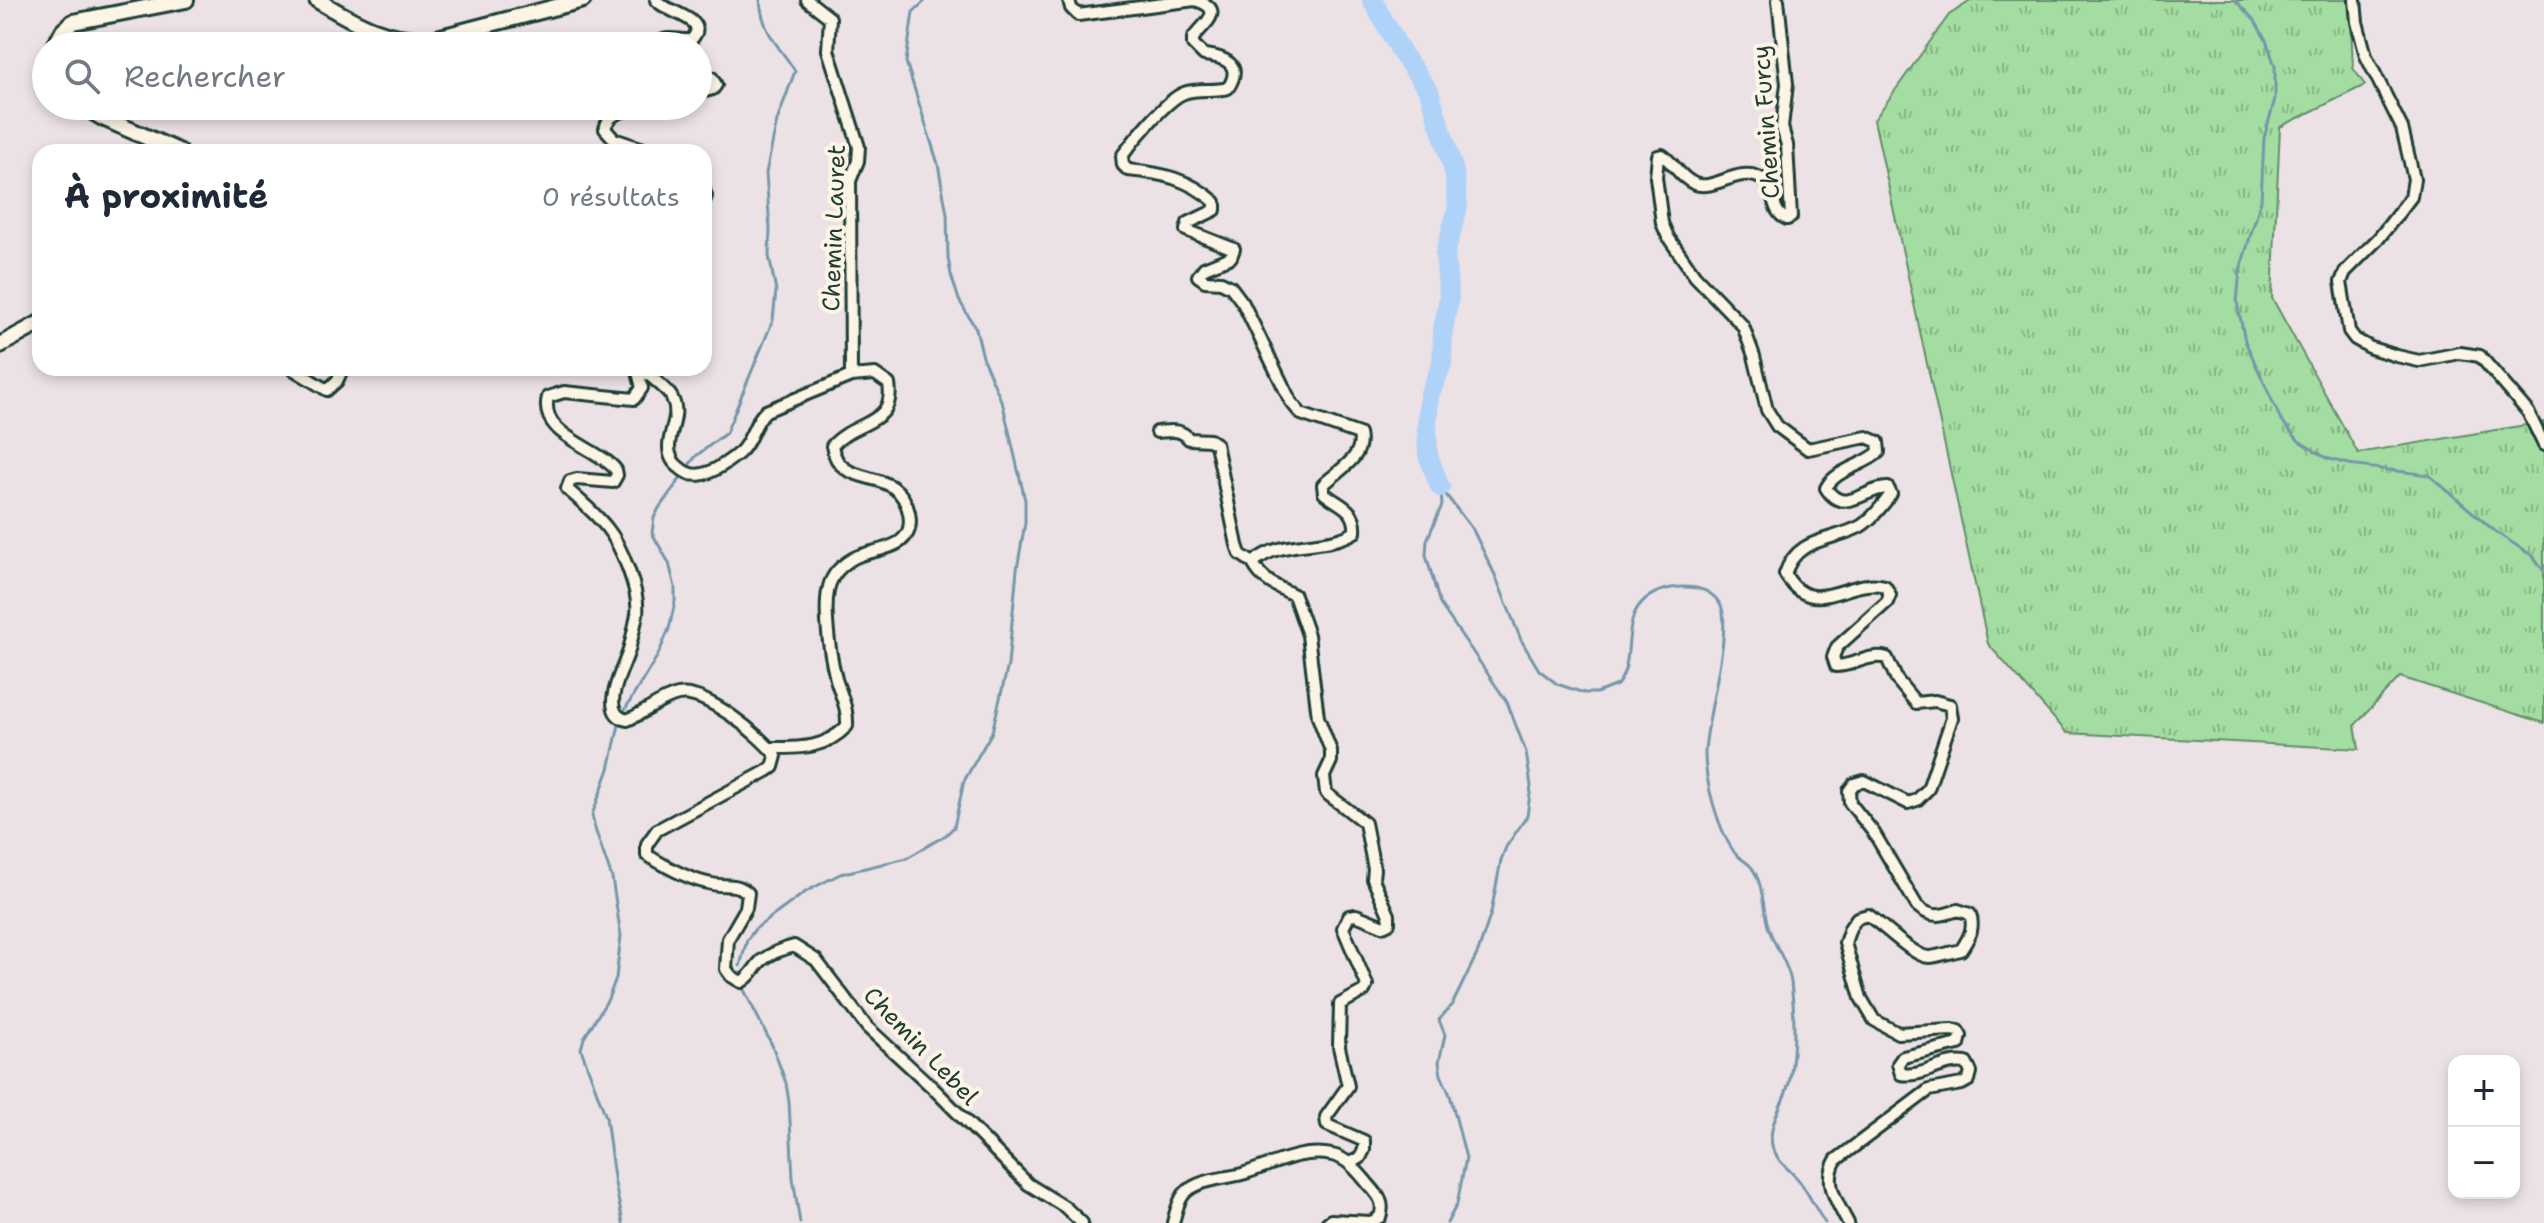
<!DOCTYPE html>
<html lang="fr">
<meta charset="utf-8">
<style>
:root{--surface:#fff;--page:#f6f6f7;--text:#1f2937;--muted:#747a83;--line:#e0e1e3}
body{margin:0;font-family:"Shantell Sans",sans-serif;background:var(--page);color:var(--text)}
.controls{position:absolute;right:24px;bottom:24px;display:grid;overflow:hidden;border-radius:16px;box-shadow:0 4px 12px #0003}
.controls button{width:72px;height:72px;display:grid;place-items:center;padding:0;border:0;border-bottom:2px solid var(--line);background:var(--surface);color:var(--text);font:40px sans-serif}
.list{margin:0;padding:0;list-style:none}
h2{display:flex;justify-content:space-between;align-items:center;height:104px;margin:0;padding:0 32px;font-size:34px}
h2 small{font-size:26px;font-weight:400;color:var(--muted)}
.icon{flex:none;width:44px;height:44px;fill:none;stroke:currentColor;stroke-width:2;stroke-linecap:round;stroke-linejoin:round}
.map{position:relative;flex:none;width:2544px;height:1223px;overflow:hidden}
.search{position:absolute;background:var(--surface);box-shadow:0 4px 12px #0003;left:32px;top:32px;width:680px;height:88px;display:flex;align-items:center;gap:20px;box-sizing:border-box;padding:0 28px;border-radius:44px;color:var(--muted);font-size:30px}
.panel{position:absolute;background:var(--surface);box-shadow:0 4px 12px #0003;left:32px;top:144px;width:680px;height:232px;border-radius:24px}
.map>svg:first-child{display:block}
.grass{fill:url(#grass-tufts);stroke:#628d6a;stroke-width:2}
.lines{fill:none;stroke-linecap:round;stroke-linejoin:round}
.stream{stroke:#7597aa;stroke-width:3}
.river{stroke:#afd3f8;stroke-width:20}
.street-casing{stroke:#1f3d34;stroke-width:16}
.secondary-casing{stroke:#1f3d34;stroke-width:20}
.street{stroke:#fcf5e5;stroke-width:10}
.secondary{stroke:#fcf5e5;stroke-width:14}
.labels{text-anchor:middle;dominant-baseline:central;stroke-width:8;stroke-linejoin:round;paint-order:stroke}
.street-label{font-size:24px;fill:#1f3d34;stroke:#fcf5e5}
</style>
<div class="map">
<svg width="2544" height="1223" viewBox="0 0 2544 1223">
<defs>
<pattern id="grass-tufts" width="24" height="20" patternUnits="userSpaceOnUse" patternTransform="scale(2)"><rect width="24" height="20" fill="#a4dda1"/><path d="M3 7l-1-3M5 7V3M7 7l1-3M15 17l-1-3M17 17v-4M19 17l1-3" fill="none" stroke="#85b484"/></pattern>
</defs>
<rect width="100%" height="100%" fill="#ece2e6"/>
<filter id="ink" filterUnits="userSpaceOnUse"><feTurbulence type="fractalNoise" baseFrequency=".0125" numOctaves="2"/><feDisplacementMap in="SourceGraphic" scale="16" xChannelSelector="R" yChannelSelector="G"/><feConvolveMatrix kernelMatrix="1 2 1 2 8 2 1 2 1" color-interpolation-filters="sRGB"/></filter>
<g filter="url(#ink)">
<path class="grass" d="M1972,0h378l3,68 12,17 -85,42 -8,171 86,155 186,-31v301l-144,-46 -45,48 4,24 -292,-16 -79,-89 -114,-524 75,-105z"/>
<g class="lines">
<path class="stream" d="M2235,0l20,21 11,19 9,26v33l-11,39 -3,63 -21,69 -3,32 8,39 36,79 18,21 27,17 31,8 72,9 68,58 36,23 11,15
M687,468l9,-12 30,-23 47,-113 3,-29 -7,-35 1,-27 -4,-56 11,-52 18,-50c-17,-27 -32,-36 -35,-71
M1440,487l33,43 22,45 26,65 18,30 18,14 27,9h12l21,-8c23,-27 -4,-77 43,-94 11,-4 24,-5 36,-3 10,2 19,7 24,16 14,23 -15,116 -15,150 0,28 13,75 29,98 5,7 14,10 18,16 13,18 10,44 18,64 7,18 18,31 21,50 4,32 4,66 -1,97 -4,23 -25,46 -17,70 5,14 18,21 27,33 9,12 16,28 25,41
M1441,491l1,14 -15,35 -1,15 14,49 67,98 19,50 5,34 -4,30 -21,31 -5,13 -10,53 -13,39 -25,51 -14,17 6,15 -6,27 2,13 9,20 16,63 -9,46 -10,19
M740,966l7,-26 8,-11 52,-38 33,-17 67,-16 39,-23 8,-8 10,-46 28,-49 16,-67 9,-96 8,-46v-23l-22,-95 -19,-44 -8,-32 -17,-29 -8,-25 -3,-17 -1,-44 -9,-50 -32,-102 7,-50 13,-12
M743,988l29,57 14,38 3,19 4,76 7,45
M623,1223l-9,-45 -8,-61 -25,-68 3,-11 24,-39 8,-21 5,-42 -9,-58 -17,-49 -3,-14 17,-46 12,-53 37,-61 11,-26 6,-27v-15l-6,-24 -17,-30 2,-15 5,-10 24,-33"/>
<path class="river" d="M1372,0l31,55 26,36 25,80 4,36 -13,47 4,44 -6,32 -1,34 -13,32 -2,34 1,25 12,32"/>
<defs>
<path id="street" d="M807,0l23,18 -2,32 31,97 -1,14 -8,20 1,195
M1069,0l2,8 7,7 117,-15
M1195,0c33,10 8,24 -2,38v6l11,11c22,2 39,10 24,33 -14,4 -31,0 -44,5 -17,6 -51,48 -62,63l1,9 5,5c34,3 61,9 87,32v8l-27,13 -2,7 48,19 -3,8 -27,11 -6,8 7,5 16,1 10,5 12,16 48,99 10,12 58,20c6,24 -21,36 -36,51l1,8c15,13 33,15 31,39 -31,19 -74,5 -102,31 8,17 24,24 41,32l14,40 10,82 13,34v10l-7,15 2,17 39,30 9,46 -1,10 16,36v8l-6,3 -27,-11 -7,1 -6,12 24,57 -3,6 -24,13 -1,43 9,39 -22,31 1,8 37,16v9l-4,8 -10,5
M1778,0l9,84 -5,43 5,18 4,72 -4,2c-18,-7 -10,-31 -25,-40 -23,-14 -46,12 -67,5 -15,-6 -21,-21 -33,-29l-4,1 -2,21 6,46 6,14 27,39 48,50 11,30 13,54 10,16 31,23 59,-12 11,5 1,10c-15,14 -43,17 -53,36 18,29 40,-1 62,0l3,6c-8,11 -19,25 -30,32 -29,16 -64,10 -76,48 28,48 63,2 100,12l5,9 -3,7 -50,45 -4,10 3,9c18,0 33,-13 51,-8l10,22 19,23 19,-2 15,4 2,13 -24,71 -11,11 -9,3 -44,-22 -10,3 -5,7 1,12 24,30 43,73c15,13 24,10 41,4l12,4c5,14 -1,24 -9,36 -10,2 -21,6 -31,7 -15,1 -47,-32 -62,-42l-11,3 -7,10 -5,15 16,55 13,22 24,13 53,-3 7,1 3,5 -2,8 -56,13 -5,7 3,10c23,4 42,-15 65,-11l5,9 -2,8 -7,4 -33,6 -93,70c-13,23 1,42 12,63
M2355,0l2,22 9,34 36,72 12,51 -3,18 -32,41 -34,34 -4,10 8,49 6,8 16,9 26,8 22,5 41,-8 20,3 48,56 16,33
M655,46c10,-12 23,-5 36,-6 21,-22 -24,-26 -35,-40
M698,71l14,7 4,7 -3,4 -15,4
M641,106c-14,4 -33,6 -36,23l9,10 39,13
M704,190l2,6 -2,5
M291,368l36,22 10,-9 6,-13
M637,368l5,20 -8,11 -70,-7 -16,5c-10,39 49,49 68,73l1,5 -4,7 -36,-3 -7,2 -3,8c14,12 29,25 40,39 14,17 33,64 30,86 -2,12 -5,24 -8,36 -5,18 -32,63 -2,70 18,-7 33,-21 51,-25 27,-6 83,41 98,61l-3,11 -6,4 -110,59 -10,14v11c19,12 43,25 65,29 14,3 24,-2 36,9l-2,15 -18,31 -2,30 5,7 10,6c10,-5 13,-14 20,-21 10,-8 21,-12 33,-15l22,14 51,67 66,61 95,96 37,23 17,16
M641,368c8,8 28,22 31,30 9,17 -3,32 -3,49 0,9 4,16 11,21 18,17 43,-2 59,-15 13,-11 14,-31 27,-42l85,-35 24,-2 14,10c7,42 -35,36 -57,62 8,47 66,16 77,67 7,34 -26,35 -48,42 -10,3 -23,13 -28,22 -13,20 -3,78 3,102 5,17 12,29 11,47 -22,23 -46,22 -77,22
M1157,432c13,-1 24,-4 32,7l21,1 6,4 21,101 3,9 13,9
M1173,1223c2,-8 5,-22 11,-29 14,-15 39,-15 58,-20 28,-8 59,-26 90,-19 16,3 27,18 37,30 10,11 16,18 11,32l-9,5 -40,-2 -4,3"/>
<path id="secondary" d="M317,0c38,23 71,42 116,39l150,-39
M55,46l8,-15 10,-9 113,-22
M83,106l18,11 79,35
M0,345l40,-22"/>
</defs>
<use href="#street" class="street-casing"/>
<use href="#secondary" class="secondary-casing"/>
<use href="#street" class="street"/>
<use href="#secondary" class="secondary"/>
</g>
</g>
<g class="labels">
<g class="street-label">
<text transform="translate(1766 122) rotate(-94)">Chemin Furcy</text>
<text transform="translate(834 228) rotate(-88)">Chemin Lauret</text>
<text transform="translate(921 1046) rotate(46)">Chemin Lebel</text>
</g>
</g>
</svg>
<div class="controls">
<button>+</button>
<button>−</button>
</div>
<div class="search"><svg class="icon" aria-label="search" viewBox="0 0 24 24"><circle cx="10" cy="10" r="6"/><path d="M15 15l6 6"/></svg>Rechercher</div>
<section class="panel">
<h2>À proximité<small>0 résultats</small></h2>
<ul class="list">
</ul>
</section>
</div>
